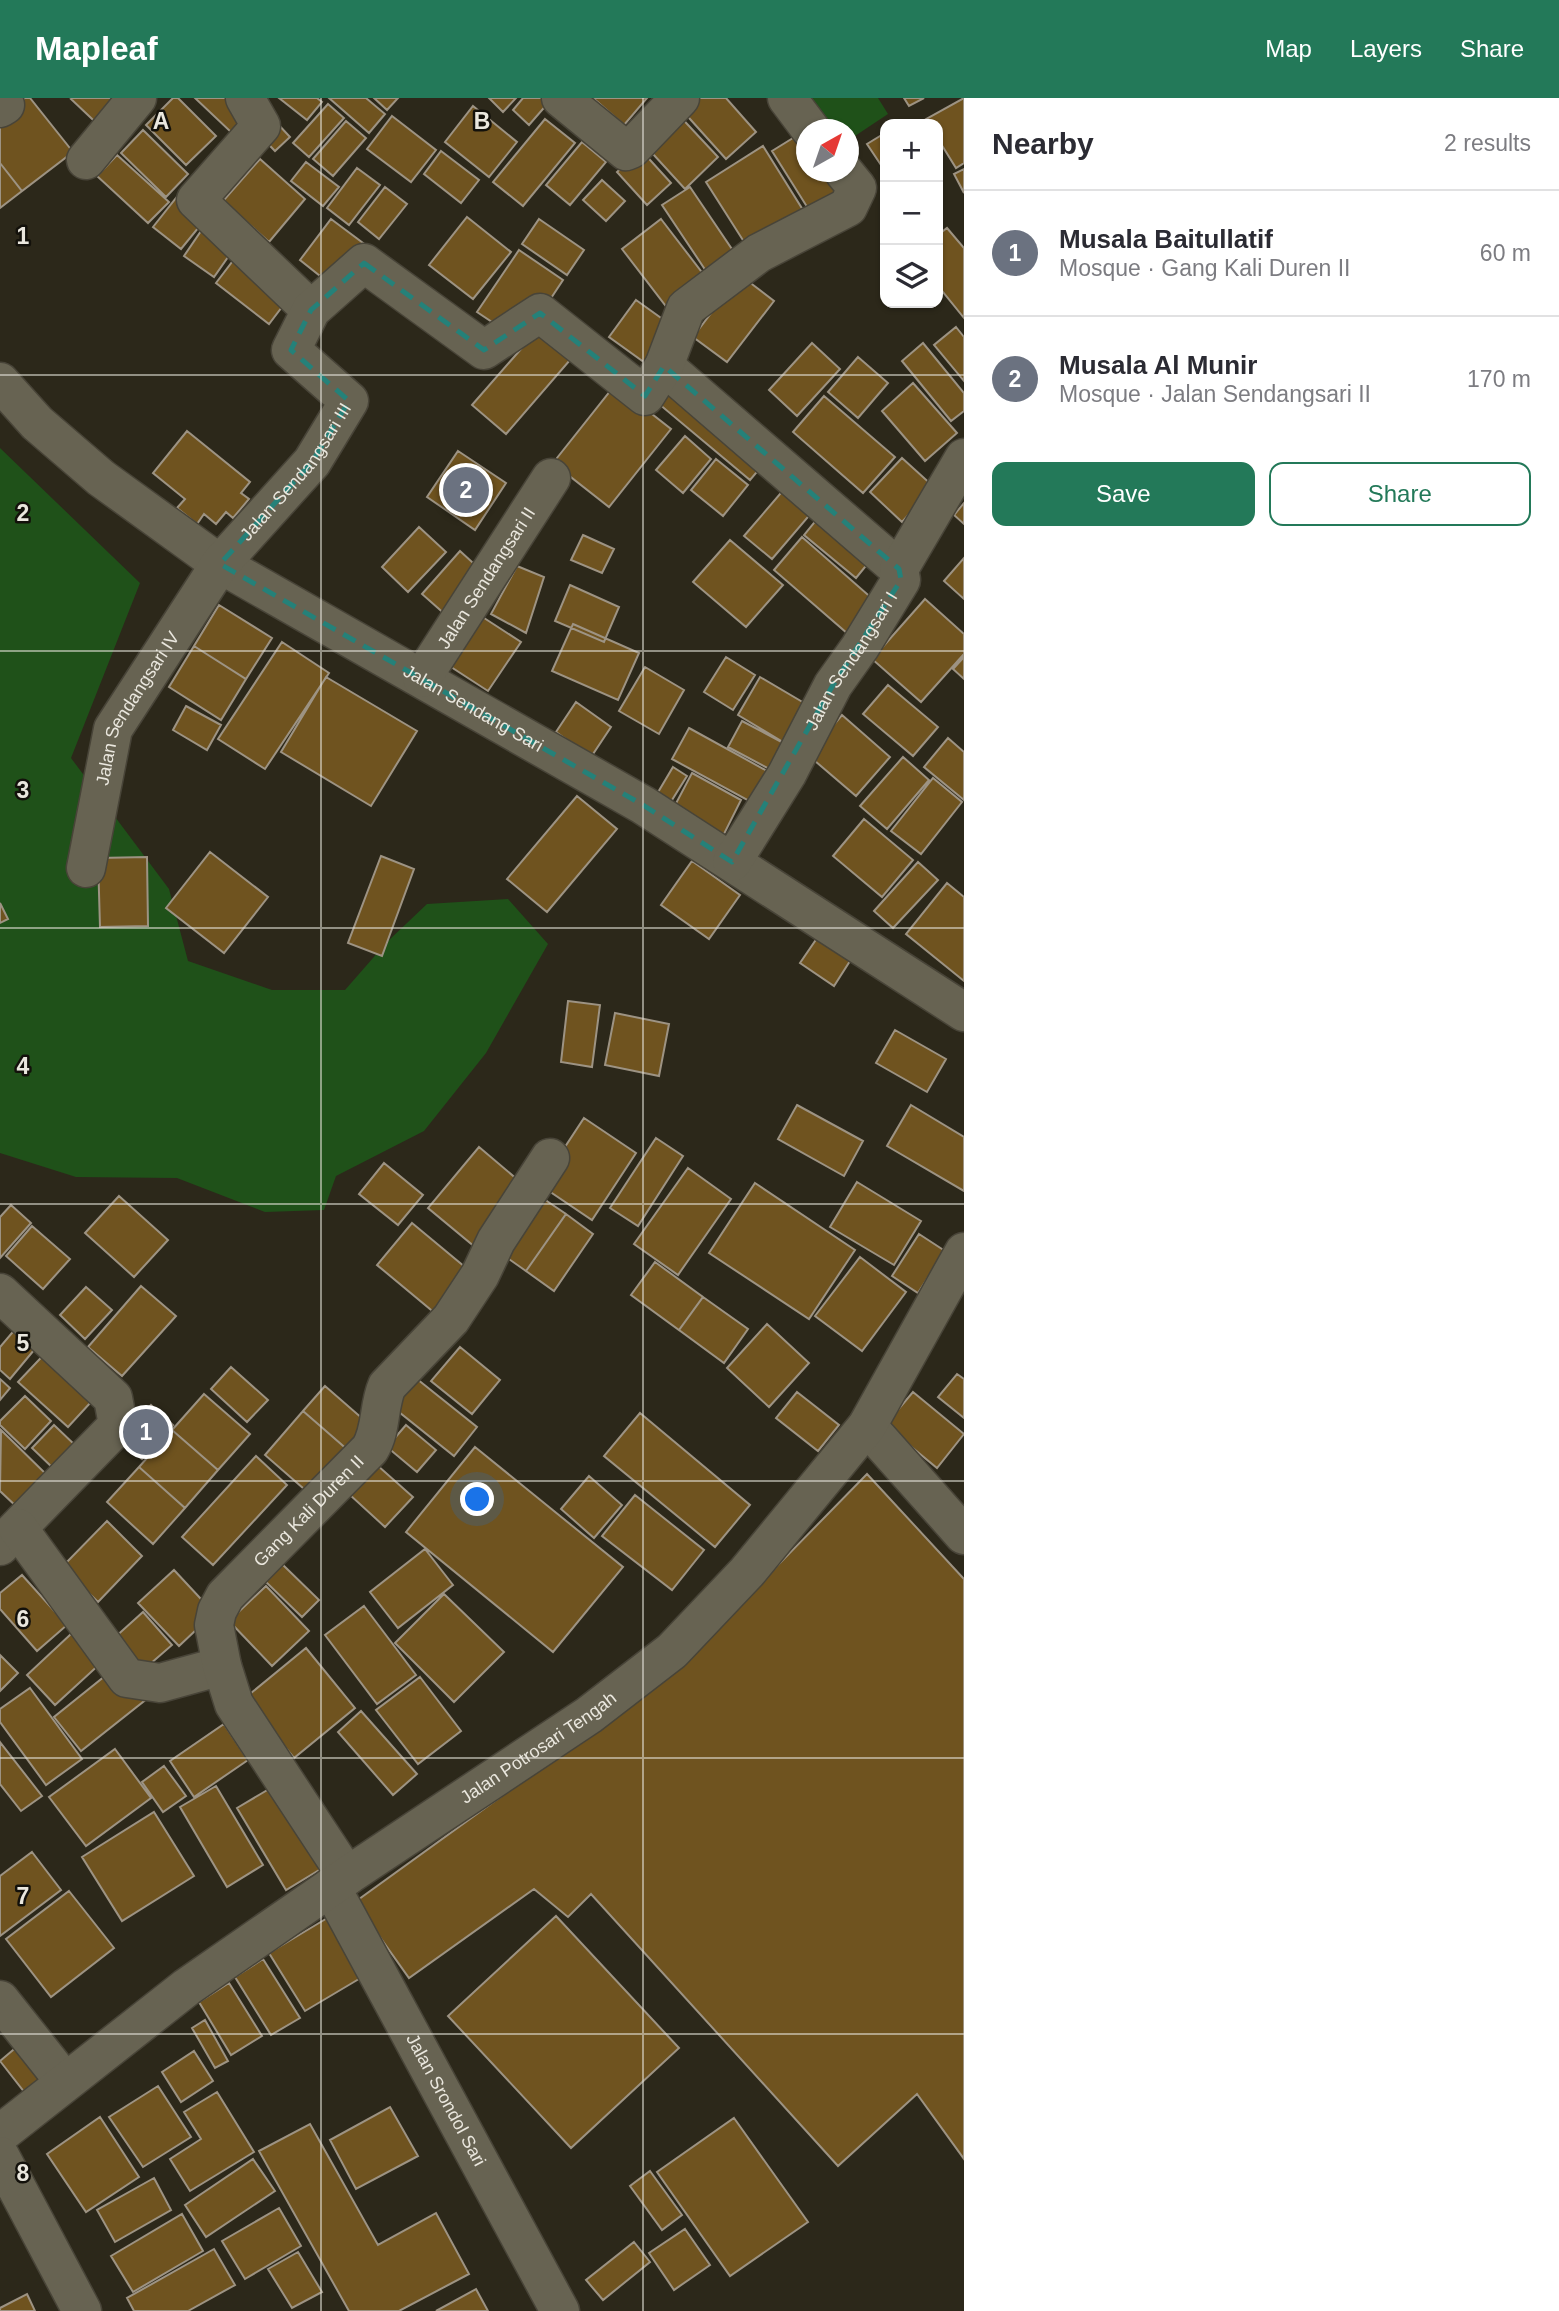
<!DOCTYPE html>
<meta charset="utf-8">
<style>
:root{--surface:#fff;--page:#f7f7f7;--text:#2b2b33;--muted:#7c7c81;--line:#e1e1e2;--accent:#237959}
body{margin:0;font-family:Arial,sans-serif;background:var(--page);color:var(--text)}
.controls{position:absolute;right:21px;top:21px;display:grid;overflow:hidden;border-radius:14px;box-shadow:0 2px 5px #0004}
.controls button{width:63px;height:63px;display:grid;place-items:center;padding:0;border:0;border-bottom:2px solid var(--line);background:var(--surface);color:var(--text);font:35px sans-serif}
.compass{position:absolute;left:796px;top:21px;width:63px;height:63px;border-radius:50%;background:var(--surface);box-shadow:0 2px 5px #0004;rotate:40deg}
.you{position:absolute;left:478px;top:1402px;width:24px;height:24px;margin:-18px;border:5px solid #fff;border-radius:50%;background:#1a73e8;box-shadow:0 0 0 10px #1a73e833}
.badge{display:grid;place-items:center;width:46px;height:46px;border-radius:50%;background:var(--accent);color:#fff;font-size:23px;font-weight:700}
.pin{position:absolute;translate:-50% -50%;border:4px solid #fff;box-shadow:0 2px 7px #0006}
.list{margin:0;padding:0;list-style:none}
h2{display:flex;justify-content:space-between;align-items:center;height:91px;margin:0;padding:0 28px;font-size:30px}
h2 small{font-size:23px;font-weight:400;color:var(--muted)}
.list li{display:grid;grid-template-columns:46px 1fr auto;gap:21px;align-items:center;box-sizing:border-box;height:126px;padding:0 28px;border-top:2px solid var(--line)}
.list b{display:block;font-size:26px;white-space:nowrap}
.list p{margin:0;font-size:23px;white-space:nowrap;color:var(--muted)}
.list em{font-size:23px;font-style:normal;color:var(--muted)}
.actions{display:flex;gap:14px;padding:21px 28px}
.actions a{flex:1;padding:16px 0;border:2px solid var(--accent);border-radius:14px;text-align:center;font-size:24px;color:var(--accent)}
.actions .main{background:var(--accent);color:#fff}
.icon{flex:none;width:38px;height:38px;fill:none;stroke:currentColor;stroke-width:2;stroke-linecap:round;stroke-linejoin:round}
.map{position:relative;flex:none;width:964px;height:2213px;overflow:hidden}
header{display:flex;align-items:center;gap:42px;box-sizing:border-box;height:98px;padding:0 35px;background:var(--accent);color:#fff}
header strong{font-size:33px}
nav{display:flex;gap:38px;margin-inline-start:auto;font-size:24px}
main{display:flex}
aside{flex:1;background:var(--surface)}
.map>svg:first-child{display:block}
.green{fill:#1f5119}
.building{fill:#6f531f;stroke:#9d9383;stroke-width:2}
.lines{fill:none;stroke-linecap:round;stroke-linejoin:round}
.minor-casing{stroke:#484438;stroke-width:41}
.minor{stroke:#676352;stroke-width:38}
.marked{fill:none;stroke:#258179;stroke-width:5;stroke-dasharray:14 9;stroke-linejoin:round}
.grid{fill:none;stroke:#eae7de;stroke-width:2;stroke-opacity:0.55}
.labels{text-anchor:middle;dominant-baseline:central;stroke-width:5;stroke-linejoin:round;paint-order:stroke}
.street-label{font-size:18px;fill:#eae7de;stroke:#13110b}
.grid-label{font-size:23px;text-anchor:middle;font-weight:bold;fill:#eae7de;stroke:#13110b;stroke-width:5;stroke-linejoin:round;paint-order:stroke}
</style>
<header>
<strong>Mapleaf</strong>
<nav><a>Map</a><a>Layers</a><a>Share</a></nav>
</header>
<main>
<div class="map">
<svg width="964" height="2213" viewBox="0 0 964 2213">
<rect width="100%" height="100%" fill="#2c281a"/>
<path class="green" d="M796,0h82l10,16 -39,26 -1,-10 -27,-1z
M0,350l140,135 -69,175 98,131 19,72 84,29h73l42,-48 40,-38 81,-5 40,45 -62,109 -62,78 -88,45 -12,34 -59,2 -88,-34 -101,-1 -76,-24z"/>
<path class="building" d="M25,0h5l43,54 -51,39 -22,-28v-46z
M73,0h52l-17,36 -37,-35z
M173,0h5l38,38 -30,29 -40,-40z
M195,0h61l-24,35z
M279,0h38l5,4 -15,18z
M329,0h37l19,16 -16,19z
M374,0h24l-11,12z
M489,0h27l-13,14z
M523,0h22l4,4 -20,23 -16,-15z
M593,0h54l-23,27z
M694,0h32l30,34 -30,27 -45,-50z
M904,0h20l-15,8z
M964,0v65l-8,5 -18,-29v-15h-9l-3,-5z
M328,6l16,14 -35,39 -16,-14z
M473,8l44,36 -28,35 -44,-35z
M262,9l28,30 -15,14 -28,-29z
M675,13l43,46 -33,32 -43,-47z
M392,18l44,34 -25,32 -44,-33z
M545,21l30,24 -52,63 -30,-24z
M346,23l20,17 -33,38 -20,-17z
M143,32l45,44 -22,23 -45,-44z
M806,32v42h37l8,12 -42,26 -37,-59z
M885,35v38l-18,-27z
M582,44l24,20 -36,43 -24,-20z
M763,48l40,64 -57,35 -40,-63z
M641,52l30,33 -24,22 -30,-33z
M441,53l38,29 -18,23 -37,-29z
M117,57l52,47 -21,21 -51,-47z
M260,61l45,40 -36,43 -46,-41z
M306,64l33,25 -16,19 -32,-25z
M0,65l22,28 -22,17z
M357,70l23,17 -31,40 -22,-17z
M964,71v24l-10,-19z
M602,82l23,21 -19,20 -23,-21z
M385,89l22,17 -28,35 -21,-17z
M690,89l50,74 -28,19 -50,-75z
M180,95l28,23 -27,33 -28,-22z
M216,111l31,21 -33,47 -30,-21z
M467,119l44,35 -38,47 -44,-34z
M331,121l40,30 -32,42 -39,-31z
M539,121l45,31 -17,25 -45,-31z
M661,121l53,69 -39,30 -53,-69z
M947,130l17,20v70l-26,-32v-51z
M251,139l53,41 -35,46 -53,-41z
M519,152l44,30 -41,62 -45,-30z
M740,177l34,26 -47,61 -34,-25z
M636,202l46,33 -27,37 -46,-33z
M556,211l33,29 -83,96 -34,-29z
M956,229l8,10v44l-30,-36z
M812,245l28,26 -43,47 -28,-26z
M923,245l41,50v18l-13,10 -49,-60z
M858,259l30,26 -30,35 -30,-26z
M687,273l91,76 -28,33 -91,-76z
M913,285l44,50 -32,28 -43,-50z
M615,287l56,44 -62,78 -56,-44z
M824,298l71,61 -32,36 -70,-61z
M187,333l63,51 -9,11 8,6 -16,19 -7,-6 -10,12 -12,-10 -7,10 -20,-16 8,-9 -32,-26z
M685,338l26,23 -28,34 -27,-23z
M458,353l48,32 -31,47 -48,-33z
M902,360l32,29 -32,35 -32,-30z
M716,361l32,26 -25,31 -32,-26z
M798,375l27,24 -53,62 -28,-23z
M831,404l52,43 -27,33 -52,-43z
M964,405v21l-10,-9z
M419,429l27,25 -38,40 -26,-25z
M583,437l31,14 -12,24 -31,-13z
M802,439l81,71 -28,32 -81,-70z
M730,442l53,45 -37,42 -53,-45z
M460,453l24,22 -37,43 -25,-22z
M964,460v41l-20,-18z
M517,468l27,11 -18,56 -35,-19z
M570,487l49,22 -15,35 -49,-21z
M925,501l39,35v20l-43,48 -49,-43z
M219,507l53,33 -26,41 -52,-33z
M481,518l40,26 -33,49 -40,-26z
M573,526l66,29 -21,47 -66,-29z
M282,544l47,31 -64,96 -47,-30z
M194,548l52,33 -25,41 -52,-33z
M726,559l29,18 -22,35 -29,-18z
M964,559v22l-11,-10z
M645,569l39,23 -25,44 -40,-23z
M326,579l91,54 -46,75 -90,-54z
M760,579l51,30 -23,38 -50,-30z
M888,587l50,42 -25,29 -50,-42z
M576,604l35,25 -20,30 -35,-25z
M186,608l35,19 -14,25 -34,-20z
M842,617l48,42 -34,39 -48,-41z
M742,623l49,26 -14,26 -49,-26z
M689,630l89,49 -16,31 -90,-49z
M948,640l16,14v48l-40,-33z
M903,659l26,23 -42,49 -27,-23z
M673,669l14,9 -20,32 -13,-9z
M692,675l49,27 -18,36 -50,-27z
M933,680l29,24 -41,52 -30,-23z
M577,698l40,33 -70,83 -40,-33z
M864,721l49,41 -31,37 -49,-41z
M210,754l58,45 -44,56 -58,-45z
M381,758l33,13 -32,87 -34,-13z
M147,759l1,69 -48,1 -2,-69z
M692,763l48,34 -31,44 -48,-34z
M918,764l20,18 -45,48 -19,-17z
M947,785l17,14v84l-58,-47z
M0,805l8,16 -8,4z
M824,830l33,22 -23,36 -34,-23z
M568,903l32,4 -8,62 -31,-5z
M615,915l54,11 -10,52 -54,-11z
M895,932l51,29 -19,33 -51,-29z
M797,1007l66,36 -19,35 -66,-37z
M911,1007l53,32v54l-77,-45z
M584,1020l52,35 -44,67 -52,-35z
M656,1040l27,18 -45,70 -28,-18z
M479,1049l46,39 -50,61 -47,-39z
M384,1065l39,32 -25,30 -39,-31z
M688,1070l43,31 -53,76 -44,-31z
M857,1084l64,39 -27,44 -64,-38z
M755,1085l100,67 -46,69 -100,-66z
M535,1095l31,21 -40,57 -30,-21z
M119,1098l49,44 -34,37 -49,-44z
M11,1107l20,18 -31,35v-41z
M566,1116l27,20 -39,57 -28,-20z
M412,1125l65,54 -35,42 -65,-54z
M32,1128l38,33 -27,30 -37,-33z
M919,1136l26,17 -27,42 -26,-17z
M860,1159l46,35 -44,59 -47,-35z
M655,1164l48,35 -24,33 -48,-35z
M141,1188l35,30 -54,60 -34,-29z
M86,1189l26,23 -27,29 -25,-24z
M703,1199l45,32 -24,34 -45,-33z
M23,1222l21,18 -34,41 -10,-9v-23z
M767,1226l42,39 -40,44 -42,-39z
M54,1246l49,45 -35,38 -50,-45z
M460,1249l40,33 -28,34 -41,-33z
M231,1269l37,33 -21,22 -36,-33z
M407,1273l70,56 -23,29 -70,-56z
M957,1276l7,5v39l-26,-21z
M0,1281l10,9 -10,12z
M325,1288l46,40 -22,25 -46,-40z
M797,1294l42,33 -21,26 -42,-33z
M913,1294l51,42 -27,34 -52,-43z
M204,1296l46,40 -32,36 -46,-40z
M25,1298l26,25 -26,28 -25,-24v-4z
M151,1307l22,20 -31,34 -23,-20z
M303,1313l46,40 -38,44 -46,-40z
M640,1315l110,92 -35,42 -111,-91z
M54,1327l23,22 -23,22 -22,-21z
M406,1327l30,25 -19,22 -30,-25z
M1,1332l48,47 -31,31 -18,-17z
M172,1332l46,40 -33,38 -46,-41z
M475,1349l148,120 -70,85 -147,-120z
M256,1358l31,29 -74,80 -31,-28z
M377,1367l36,32 -28,30 -35,-32z
M139,1369l46,41 -32,36 -46,-42z
M867,1376l97,105v580l-47,-65 -79,72 -247,-272 -23,23 -34,-28 -125,89 -54,-76 166,-120 165,-123z
M589,1378l33,29 -28,33 -33,-29z
M635,1397l69,55 -32,40 -70,-54z
M107,1423l35,35 -44,46 -36,-35z
M425,1451l28,36 -55,43 -28,-36z
M282,1466l37,36 -17,17 -37,-36z
M174,1472l40,43 -35,33 -41,-43z
M22,1477l45,50 -30,26 -37,-42v-16z
M266,1488l43,45 -37,35 -43,-45z
M444,1496l60,58 -50,50 -59,-59z
M364,1508l52,69 -39,29 -52,-69z
M143,1514l29,33 -30,26 -29,-32z
M86,1522l28,31 -59,54 -28,-30z
M306,1550l49,60 -61,50 -49,-60z
M0,1557l18,18 -18,18z
M125,1562l28,34 -72,57 -27,-34z
M420,1579l41,54 -43,33 -42,-54z
M30,1590l52,71 -36,26 -46,-63v-13z
M361,1613l56,63 -24,21 -55,-63z
M224,1626l24,36 -54,37 -24,-36z
M0,1644l42,54 -21,15 -21,-27z
M115,1651l36,49 -65,48 -37,-49z
M164,1668l22,30 -23,16 -21,-30z
M281,1684l48,82 -43,26 -49,-82z
M216,1688l47,79 -36,22 -47,-80z
M154,1714l40,64 -72,45 -40,-64z
M32,1754l29,38 -61,46v-60z
M69,1793l45,57 -63,49 -45,-58z
M334,1816l35,59 -64,38 -36,-58z
M556,1818l123,132 -108,100 -123,-132z
M263,1861l37,59 -29,17 -36,-58z
M229,1885l33,53 -31,19 -32,-53z
M205,1922l23,41 -13,7 -23,-40z
M25,1942l30,38 -26,20 -29,-37z
M194,1953l19,30 -32,21 -19,-30z
M158,1988l33,51 -48,30 -34,-50z
M217,1994l37,60 -64,39 -20,-32 31,-20 -17,-27z
M390,2009l28,49 -62,33 -26,-49z
M100,2019l39,60 -53,35 -39,-58z
M734,2020l74,104 -78,54 -73,-104z
M310,2026l68,121 58,-32 33,61 -70,37h-50l-90,-160z
M253,2061l22,32 -69,46 -21,-32z
M650,2073l32,44 -20,15 -32,-44z
M154,2080l17,32 -56,32 -18,-32z
M279,2110l22,38 -56,33 -23,-38z
M182,2116l21,37 -70,41 -22,-36z
M685,2131l25,36 -36,25 -25,-37z
M634,2144l16,20 -47,38 -17,-20z
M214,2151l21,36 -47,26h-54l-7,-13z
M298,2154l24,40 -30,16 -24,-39z
M476,2191l12,22h-52z
M27,2196l8,17h-35v-3z"/>
<g class="lines">
<defs>
<g id="minor">
<path d="M245,0l16,28 -65,74 115,110"/>
<path d="M561,0l65,53 5,-2 49,-51"/>
<path d="M787,0l24,32"/>
<path d="M0,10l5,-3"/>
<path d="M86,62l51,-62"/>
<path d="M664,268l235,203"/>
<path id="s1" d="M0,284l37,41 64,55 119,86 423,241 321,207"/>
<path id="s2" d="M422,580l129,-200"/>
<path id="s3" d="M732,764l55,-88 46,-89 27,-38 41,-67 -2,-11 65,-111"/>
<path id="s4" d="M86,770l27,-139 107,-165 92,-102 37,-61 -58,-51 20,-40 53,-47 120,87 56,-37 105,83 19,-30 22,-58 73,-55 89,-46 9,-19 -13,-16"/>
<path d="M0,1195l113,105 5,27 -118,121"/>
<path d="M867,1328l97,109"/>
<path d="M18,1430l109,150 33,5 62,-17"/>
<path id="s5" d="M347,1778l-113,-172 -12,-38 -8,-41 3,-14 8,-15 145,-147c12,-20 8,-42 17,-63l64,-67 29,-44 16,-34 54,-83"/>
<path id="s6" d="M331,1789l229,424"/>
<path d="M0,1902l65,82"/>
<path id="s7" d="M0,2036l187,-147 160,-111 242,-161 83,-64 75,-79 120,-146 97,-174"/>
<path d="M0,2058l82,155"/>
</g>
</defs>
<use href="#minor" class="minor-casing"/>
<use href="#minor" class="minor"/>
</g>
<path class="marked" d="M364,165l120,87 56,-37 105,83 19,-30 235,203 2,11 -68,105 -101,177 -89,-57 -423,-241 92,-102 37,-61 -58,-51 20,-40z"/>
<path class="grid" d="M321,0v2213M643,0v2213M0,277h964M0,553h964M0,830h964M0,1106h964M0,1383h964M0,1660h964M0,1936h964"/>
<g class="labels">
<g class="street-label">
<text stroke="none"><textPath href="#s4" startOffset="458">Jalan Sendangsari III</textPath></text>
<text stroke="none"><textPath href="#s2" startOffset="119">Jalan Sendangsari II</textPath></text>
<text stroke="none"><textPath href="#s3" startOffset="234">Jalan Sendangsari I</textPath></text>
<text stroke="none"><textPath href="#s1" startOffset="578">Jalan Sendang Sari</textPath></text>
<text stroke="none"><textPath href="#s4" startOffset="170">Jalan Sendangsari IV</textPath></text>
<text stroke="none"><textPath href="#s5" startOffset="438">Gang Kali Duren II</textPath></text>
<text stroke="none"><textPath href="#s7" startOffset="663">Jalan Potrosari Tengah</textPath></text>
<text stroke="none"><textPath href="#s6" startOffset="242">Jalan Srondol Sari</textPath></text>
</g>
</g>
<g class="grid-label">
<text x="161" y="31">A</text>
<text x="482" y="31">B</text>
<text x="23" y="146">1</text>
<text x="23" y="423">2</text>
<text x="23" y="700">3</text>
<text x="23" y="976">4</text>
<text x="23" y="1253">5</text>
<text x="23" y="1529">6</text>
<text x="23" y="1806">7</text>
<text x="23" y="2083">8</text>
</g>
</svg>
<div class="controls">
<button>+</button>
<button>−</button>
<button><svg class="icon" aria-label="layers" viewBox="0 0 24 24"><path d="M12 4l9 5-9 5-9-5zM3 14l9 5 9-5"/></svg></button>
</div>
<svg class="compass" viewBox="-18 -18 36 36"><path d="M0-13l5 13h-10z" fill="#e53935"/><path d="M0 13l5-13h-10z" fill="#7c7c81"/></svg>
<div class="you"></div>
<div class="pin badge" style="left:146px;top:1334px;background:#6b7280">1</div>
<div class="pin badge" style="left:466px;top:392px;background:#6b7280">2</div>
</div>
<aside>
<h2>Nearby<small>2 results</small></h2>
<ul class="list">
<li><span class="badge" style="background:#6b7280">1</span><div><b>Musala Baitullatif</b><p>Mosque · Gang Kali Duren II</p></div><em>60 m</em></li>
<li><span class="badge" style="background:#6b7280">2</span><div><b>Musala Al Munir</b><p>Mosque · Jalan Sendangsari II</p></div><em>170 m</em></li>
</ul>
<div class="actions"><a class="main">Save</a><a>Share</a></div>
</aside>
</main>
